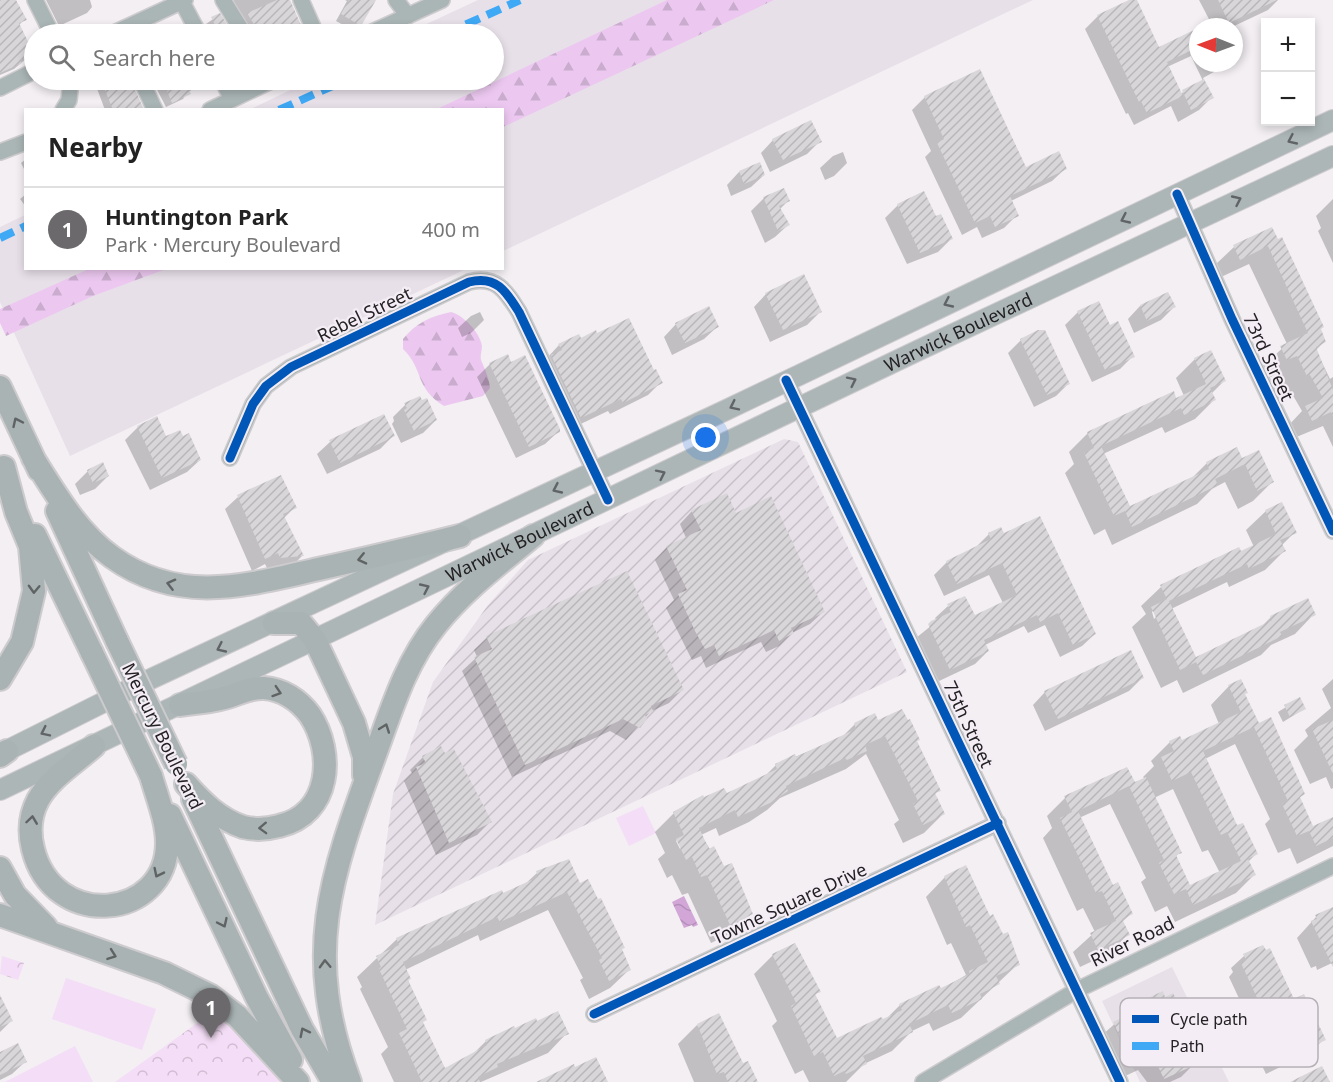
<!DOCTYPE html>
<meta charset="utf-8">
<style>
:root{--surface:#fff;--page:#f6f6f6;--text:#222;--muted:#767676;--line:#e0e0e0;--accent:#6c696c}
body{margin:0;font-family:"Noto Sans",sans-serif;background:var(--page);color:var(--text)}
.controls{position:absolute;right:18px;top:18px;display:grid;overflow:hidden;border-radius:0px;box-shadow:0 3px 9px #0003}
.controls button{width:54px;height:54px;display:grid;place-items:center;padding:0;border:0;border-bottom:2px solid var(--line);background:var(--surface);color:var(--text);font:30px sans-serif}
.compass{position:absolute;left:1189px;top:18px;width:54px;height:54px;border-radius:50%;background:var(--surface);box-shadow:0 3px 9px #0003;rotate:271deg}
.you{position:absolute;left:706px;top:438px;width:21px;height:21px;margin:-15px;border:4px solid #fff;border-radius:50%;background:#1a73e8;box-shadow:0 0 0 9px #1a73e833}
.badge{display:grid;place-items:center;width:39px;height:39px;border-radius:50%;background:var(--accent);color:#fff;font-size:20px;font-weight:700}
.pin{position:absolute;translate:-50% -50px;filter:drop-shadow(0 2px 3px #0008)}
.pin::after{content:'';position:absolute;top:32px;width:21px;height:18px;background:inherit;clip-path:polygon(0 0,100% 0,50% 100%)}
.list{margin:0;padding:0;list-style:none}
h2{display:flex;justify-content:space-between;align-items:center;height:78px;margin:0;padding:0 24px;font-size:26px}
h2 small{font-size:20px;font-weight:400;color:var(--muted)}
.list li{display:grid;grid-template-columns:39px 1fr auto;gap:18px;align-items:center;box-sizing:border-box;height:84px;padding:0 24px;border-top:2px solid var(--line)}
.list b{display:block;font-size:22px;white-space:nowrap}
.list p{margin:0;font-size:20px;white-space:nowrap;color:var(--muted)}
.list em{font-size:20px;font-style:normal;color:var(--muted)}
.icon{flex:none;width:33px;height:33px;fill:none;stroke:currentColor;stroke-width:2;stroke-linecap:round;stroke-linejoin:round}
.map{position:relative;flex:none;width:1333px;height:1082px;overflow:hidden}
.search{position:absolute;background:var(--surface);box-shadow:0 3px 9px #0003;left:24px;top:24px;width:480px;height:66px;display:flex;align-items:center;gap:15px;box-sizing:border-box;padding:0 21px;border-radius:33px;color:var(--muted);font-size:22px}
.panel{position:absolute;background:var(--surface);box-shadow:0 3px 9px #0003;left:24px;top:108px;width:480px;height:162px;border-radius:0px}
.map>svg:first-child{display:block}
.built{fill:#e8e0e9}
.industrial{fill:url(#industrial-furrows)}
.forest{fill:url(#forest-firs)}
.park{fill:url(#park-crowns)}
.garden{fill:#f4ddf6}
.water{fill:url(#water-waves)}
.shadow{fill:#0003;fill-rule:evenodd}
.building{fill:url(#building-hatch)}
.lines{fill:none;stroke-linecap:round;stroke-linejoin:round}
.minor-casing{stroke:#cdcbcd;stroke-width:18}
.major-casing{stroke:#cdcbcd;stroke-width:22}
.highway-casing{stroke:#cdcbcd;stroke-width:26}
.minor{stroke:#aab5b5;stroke-width:15}
.major{stroke:#acb6b7;stroke-width:20}
.highway{stroke:#a9b3b3;stroke-width:22}
.highway-bridge-casing{stroke:#cdcbcd;stroke-width:26;stroke-linecap:butt}
.highway-bridge{stroke:#a9b3b3;stroke-width:22}
.quiet{stroke:#3fa9f5;stroke-width:8;stroke-dasharray:15 8;stroke-linecap:butt}
.cycleway-casing{stroke:#f4edf5;stroke-width:13}
.cycleway{stroke:#0057b8;stroke-width:9}
.oneway{stroke:#616466}
.oneway2{stroke:#5f6364}
.labels{text-anchor:middle;dominant-baseline:central;stroke-width:4.5;stroke-linejoin:round;paint-order:stroke}
.street-label{font-size:18px;fill:#232123;stroke:#f4edf5}
.key{fill:#f4edf5;stroke:#b5b0b6;stroke-width:1.5}
.key-label{font-size:16px;fill:#232123}
</style>
<div class="map">
<svg width="1333" height="1082" viewBox="0 0 1333 1082">
<defs>
<pattern id="industrial-furrows" width="10" height="10" patternUnits="userSpaceOnUse" patternTransform="scale(1.5)"><rect width="10" height="10" fill="#e8e0e9"/><path d="M-1 1l2-2M0 10L10 0M9 11l2-2" fill="none" stroke="#c7c0c8"/></pattern>
<pattern id="forest-firs" width="22" height="20" patternUnits="userSpaceOnUse" patternTransform="scale(1.5)"><rect width="22" height="20" fill="#ecc8f0"/><path d="M5 1l3.5 6h-7zM16 11l3.5 6h-7z" fill="#caacce"/></pattern>
<pattern id="park-crowns" width="20" height="18" patternUnits="userSpaceOnUse" patternTransform="scale(1.5)"><rect width="20" height="18" fill="#f4ddf6"/><path d="M2 6a3 3 0 1 1 6 0M12 15a3 3 0 1 1 6 0" fill="none" stroke="#d1bdd3"/></pattern>
<pattern id="water-waves" width="16" height="10" patternUnits="userSpaceOnUse" patternTransform="scale(1.5)"><rect width="16" height="10" fill="#d2a7d8"/><path d="M0 5q4-4 8 0t8 0" fill="none" stroke="#b48fb9"/></pattern>
<pattern id="building-hatch" width="6" height="6" patternUnits="userSpaceOnUse" patternTransform="scale(1.5)"><rect width="6" height="6" fill="#d9d6d9"/><path d="M-1 1l2-2M0 6l6-6M5 7l2-2" fill="none" stroke="#bab7ba"/></pattern>
</defs>
<rect width="100%" height="100%" fill="#f3eff3"/>
<path class="built" d="M478,0h555l-530,251 -1,-141h-253l62,-30h183v-46h-89z
M25,215l1,53 440,1 -396,187 -70,-154v-75z
M1172,967l57,115h-89l-38,-81z"/>
<path class="industrial" d="M784,439l14,3 109,230 -532,253 18,-131 40,-112 55,-77 40,-45z"/>
<path class="forest" d="M667,0h107l-271,127 -1,-17 -65,-1z
M91,268l75,1 -73,27 -87,40 -6,-13v-14z
M451,312c12,3 29,20 31,34 0,5 -2,9 -1,14 4,10 8,17 9,28l-7,8 -39,10c-30,-19 -20,-37 -41,-57v-10c13,-16 28,-23 48,-27z"/>
<path class="park" d="M2,956l22,7 -6,17 -18,-6z
M214,1011c26,21 49,43 68,71h-167z"/>
<path class="garden" d="M643,806l13,27 -27,13 -13,-28z
M66,978l90,31 -14,41 -90,-31z
M75,1046l18,36h-88z
M236,1063l7,19h-50l-1,-2z"/>
<path class="water" d="M684,896l14,29 -5,2 -1,-2 -8,3 -12,-26z"/>
<path class="shadow" d="M0,0h15l10,19 -7,7 14,28 -18,15 -14,6z
M46,0h44l2,7 -5,6 -28,13z
M234,0h54l15,34h-53l-17,-32z
M345,0h30l-21,31 -18,-10 11,-20z
M1132,0h4l23,49 39,-19v33h32l-27,15 9,19 -13,13 -21,12 -7,-16 -37,19 -6,-12 -2,1 -41,-85 13,-13zM1191,56l12,25 -23,13 -13,-27z
M1199,0h79l-10,10 -36,17h-28l7,-4z
M219,15l12,19h-20l-5,-10z
M182,26l4,8h-23z
M1234,45l4,10 -4,4z
M103,80h27l13,30h-38l-9,-24z
M152,80h57l-21,12 -5,7 -17,8z
M925,97l101,72h39l-13,12 -41,20 6,14 -13,13 -22,10 -5,-11 -15,8 -37,-78 6,-6 -19,-41z
M773,140l47,1 -13,13 -37,18 -9,-19z
M843,152l4,11 -13,13 -9,4 -5,-12 13,-12z
M26,159v11l-1,1 -4,-8z
M739,172l25,3 -13,12 -20,9 -4,-11z
M26,194v13l-6,-8z
M764,198l24,3 -8,8 8,16 -13,12 -10,6 -14,-32z
M1333,199v64l-15,-32 3,-3 -5,-12z
M898,205l37,13 16,21 -13,13 -31,12 -22,-46z
M1271,229l54,112 -9,9 14,29 3,-2v70l-10,-21 -29,12 -6,-12 14,-15 -11,-19 -3,2 -10,-21 -9,5 -6,-12 24,-22 -38,-80 -28,13 -6,-12 19,-18z
M766,294l54,18 -13,13 -37,17 -16,-35z
M1168,294l6,13 -13,13 -27,13 -6,-14 12,-13z
M480,312l4,8 -13,13 -9,4 -4,-9 13,-12z
M1078,312l32,15 23,29 -13,13 -28,13 -27,-57z
M676,324l41,3 -13,12 -32,16 -8,-18z
M1021,340l48,43 -13,13 -22,11 -26,-54z
M559,345l94,27 8,10 -13,13 -38,19 -2,-3 -40,19 -21,-72z
M1195,359l29,22 -13,13 3,6 -19,19 -30,14 -3,-6 -59,27 26,54 62,-29 16,-16 35,-3 30,22 -19,19 -15,8 -13,-27 -13,7 -15,15 -85,41 -7,-16 -11,6 -29,-62 9,-9 -5,-12 19,-19 96,-37 -8,-18z
M490,364l68,68 -13,12 -29,14 -39,-81z
M405,405l31,15 -13,13 -22,10 -9,-19 2,-3 -1,-4z
M138,427l28,11 34,22 -13,12 -37,18 -25,-50z
M393,436l-13,13 -53,25 -10,-20 13,-12z
M88,471l20,5 -13,13 -15,6 -5,-11z
M281,477l14,30 -11,11 18,38 -13,13 -21,1 -3,-6 -13,7 -27,-62 13,-12z
M692,511l131,101 -13,12 -18,9 -13,13 -13,6 -5,-10 -55,26 -5,-12 -9,4 -26,-52 8,-8 -19,-40 12,-13 19,-9 -6,-14z
M1266,511l29,21 -14,14 3,5 -19,19 -36,17 -2,-5 -56,27 24,50 66,-32 10,-10 43,-3 -19,20 -24,11 -10,10 -78,38 -6,-13 -16,8 -29,-61 14,-13 -5,-8 20,-19 77,-38 3,4 13,-6 -8,-17zM1154,610l3,6 -3,3 -2,-7z
M989,534l106,100 -13,12 -22,11 -15,-32 -17,8 -4,-7 -39,19 3,6 -13,13 -38,18 -21,-44 21,-17 -2,-3 13,-12 26,11 29,-14 -14,-28 -45,21 -10,-21 13,-13 29,-15z
M487,638l195,52 -13,13 -19,9 -24,28 -16,-9 -98,46 -50,-106 15,-14 -3,-7z
M1142,678l-13,13 -84,40 -12,-26 12,-13z
M1333,679v109l-2,1 -5,-12 -16,7 -16,-34 14,-14 -3,-6 26,-22 -9,-19z
M1229,686l15,9 14,30 46,69 -5,4 13,30 21,-9v27l-36,18 -7,-16 -12,5 -13,-29 5,-5 -35,-75 -30,15 32,69 19,26 -8,8 6,13 -18,18 -61,29 -8,-16 -12,6 -14,-30 5,-4 -36,-74 -31,14 33,69 20,26 -10,9 6,12 -18,19 -30,14 -7,-15 22,-20 -12,-24 -6,3 -34,-73 9,-10 -5,-12 18,-18 69,-14 11,-5 -2,-2 11,-11 -3,-5 19,-19h11l38,-18 -8,-19zM1173,789l29,63 6,-2 12,23 -31,14 -14,-30 5,-5 -26,-54z
M1299,699l5,10 -21,13 -5,-10z
M878,722l38,20 23,48 -5,5 9,19 -19,19 -21,10 -9,-19 5,-4 -33,-66 -20,15 -66,29 -13,12 -18,12 -30,14 -3,-8 -15,7 50,79 -19,19 -21,10 -23,-50 -6,2 -10,-20 -5,3 -9,-19 7,-6 -10,-21 19,-19 30,-14 22,-4 38,-18 12,-12 66,-28 13,-13zM678,839l4,8 -2,2 -4,-8z
M423,757l67,65 -13,13 -41,20 -32,-74 8,-8 -2,-3z
M537,873l43,12 50,84 -20,19 -21,11 -9,-19 3,-2 -35,-68 -68,31 -2,-6 -73,35 17,53 22,47 28,-15 14,-14 51,-18 30,10 -19,20 -67,29h-87l-13,-28 7,-7 -28,-58 2,-2 -5,-10 40,-38 106,-44 21,-10z
M945,877l45,41 28,46 -57,54 -28,13 -4,-8 -17,8 -20,20 -28,13 -18,18h-37l-6,-12 -8,4 -23,-48 5,-5 -23,-47 19,-19 46,36 -5,5 22,44 51,-22 13,-13 40,-15 26,-15 -15,-32 -4,2 -21,-48z
M1333,909v57l-1,-3 -15,7 -1,-4 -5,2 -14,-30 19,-21z
M1262,946l31,55 31,38 -13,13 -45,22 -21,-43 6,-7 -22,-47 4,-5 -2,-4 13,-12z
M0,998l11,23 -11,11z
M1136,1005l54,28 -5,6 9,25 -13,13 -11,5h-23l-9,-12 -17,8 -20,-42z
M697,1025l45,40 15,17h-63l-16,-38z
M0,1054l25,8 -13,12 -12,6z"/>
<path class="building" d="M0,0h16l11,20 -8,3 15,31 -14,6 2,3 -22,10z
M277,0h13l15,34h-45l-13,-21z
M349,0h27l-15,26 -20,-12z
M1129,0h8l22,47 39,-19v19l-31,15 16,34 -36,17 -6,-12 -2,1 -42,-87z
M1218,0h59l-48,23z
M220,13l13,21h-14l-8,-17z
M980,69l46,98 33,-16 8,18 -57,27 9,20 -24,11 -5,-11 -15,7 -38,-80 7,-4 -20,-43z
M1204,79l10,19 -23,12 -9,-20z
M101,80h30l13,30h-31z
M186,83l5,11 -19,9 -5,-12z
M811,120l11,22 -39,18 -11,-21z
M760,162l5,13 -21,9 -5,-13z
M784,188l6,13 -11,5 11,19 -12,6 -15,-34z
M924,191l12,25 5,-2 12,25 -33,14 -23,-49z
M1272,227l6,12 4,-2 42,90 -3,2 5,13 -10,5 17,43v26l-2,-4 -19,9 -7,-15 18,-8 -13,-23 -3,1 -10,-20 -10,4 -7,-14 28,-13 -40,-87 -28,14 -7,-15z
M804,274l18,38 -39,18 -18,-37z
M1168,292l8,15 -29,14 -7,-16z
M1099,301l11,24 8,-4 17,36 -30,13 -28,-59z
M709,306l10,21 -34,16 -10,-20z
M629,318l25,52 2,-1 7,14 -40,20 -2,-4 -40,19 -30,-63 11,-5 -4,-6 21,-10 2,4 15,-8 1,3z
M1038,330h7l25,54 -23,11 -27,-56z
M1211,350l15,31 -16,7 6,12 -32,15 -3,-7 -80,38 29,60 79,-37 -3,-7 31,-15 5,11 17,-8 15,32 -17,9 -12,-27 -30,15 3,6 -86,42 -7,-16 -11,5 -30,-63 10,-5 -7,-16 87,-41 2,7 30,-14 -12,-26z
M508,354l3,8 14,-7 35,74v3l-31,15 -40,-84z
M420,396l2,4 5,-2 10,22 -23,11 -10,-21 3,-2 -3,-5z
M384,414l11,22 -55,27 -11,-23z
M157,416l9,20 14,-6 3,6 6,-3 12,27 -39,18 -25,-52z
M103,462l6,14 -16,7 -6,-13z
M281,475l16,33 -14,6 21,42 -24,2 -2,-5 -13,6 -28,-64z
M727,493l9,20 35,-17 54,116 -34,16 3,5 -15,8 -5,-11 -55,26 -5,-11 -9,4 -10,-18 -17,-37 9,-4 -21,-44 35,-16 -10,-20z
M1282,502l15,31 -17,7 6,11 -37,18 -2,-5 -78,37 27,56 76,-37 -2,-4 38,-18 8,17 -36,17 2,4 -79,39 -7,-13 -16,8 -29,-63 16,-8 -7,-14 79,-38 2,4 35,-17 -11,-24z
M1040,516l56,118 -23,11 -15,-32 -18,9 -3,-7 -53,25 5,11 -39,19 -22,-46 3,-3 20,-9 -4,-8 18,-8 10,19 42,-20 -15,-32 -45,21 -11,-23 45,-22 -3,-6 13,-6 3,6z
M627,571l57,119 -33,16 2,5 -8,4 2,4 -7,9 -17,-9 -98,46 -51,-108 18,-8 -6,-13z
M1131,650l13,28 -86,41 -14,-28z
M1241,679l7,14 -3,1 14,29 12,-6 34,77 -5,3 13,29 20,-9v21l-17,8 -7,-15 -12,5 -15,-32 6,-3 -34,-74 -51,24 34,74 6,-2 15,31 -10,5 8,16 -63,30 -7,-16 -12,5 -15,-31 5,-3 -35,-74 -51,25 35,74 5,-3 15,32 -11,5 8,16 -32,15 -8,-17 26,-12 -14,-30 -6,2 -36,-75 12,-6 -8,-16 63,-29 8,15 11,-5 36,76 -6,2 14,30 51,-24 -14,-29 -6,3 -30,-63 -19,9 -11,-24 13,-6 -5,-10 11,-5 2,4 59,-28 -13,-27z
M1300,697l6,12 -16,8 -6,-12z
M902,709l6,11 2,-1 10,21 -3,1 24,50 -6,2 10,21 -22,11 -10,-21 5,-3 -33,-65 -20,9 2,6 -20,9 -2,-2 -59,28 2,5 -18,12 -32,14 -3,-7 -36,18 10,21 5,-3 10,20 8,-3 21,51 -23,11 -23,-50 -6,2 -9,-20 -6,3 -10,-21 8,-4 -11,-23 30,-17 1,2 20,-9 3,5 50,-24 -2,-5 20,-10 1,3 60,-28 -2,-6 21,-10 3,7z
M1333,720v54l-21,-45z
M441,746l4,7 9,-4 38,73 -43,21 -33,-76 10,-4 -4,-7z
M569,859l11,24 8,-4 10,20 3,-1 24,50 -3,1 9,21 -22,11 -10,-21 3,-2 -35,-66 -67,30 -3,-5 -94,45 8,17 -3,1 19,40 -4,2 22,46 42,-23 -2,-5 29,-14 1,2 21,-10 1,3 21,-10 11,23 -72,30 1,3 -20,10 2,5h-58l-23,-49 8,-4 -28,-60 2,-2 -5,-11 23,-11 -3,-7 106,-48 1,3 35,-16 -2,-6z
M966,865l24,51 3,-2 10,20 5,-2 12,33 -24,11 4,8 -20,10 2,5 -30,14 -4,-8 -39,19 4,8 -50,24 4,8 -21,10 -2,-3 -10,5 -11,-24 -9,4 -23,-50 5,-3 -24,-49 23,-11 26,49 -6,2 22,44 44,-21 2,2 19,-9 -3,-6 40,-19 2,3 29,-14 -1,-3 19,-9 -18,-37 -4,2 -22,-51z
M1333,907v60l-22,-46 6,-2 -2,-4z
M1263,945l3,5 4,-2 24,51 10,-5 22,46 -47,22 -22,-45 7,-4 -23,-50 5,-3 -3,-6z
M1163,991l2,6 8,-4 8,16 11,25 -6,3 9,28 -31,14 -8,-17 -3,1 -2,-5 -17,8 -21,-44 25,-12 -3,-6z
M0,995l13,26 -13,6z
M719,1013l24,50 5,-2 10,21h-30l-4,-10 -7,2 -20,-50z
M18,1043l9,19 -27,13v-23z
M596,1057l12,25h-72l38,-18 1,3z
M1322,1066l8,16h-40z"/>
<g class="lines">
<defs>
<path id="minor" d="M35,0l17,34
M181,0l18,34
M223,0l21,34
M301,0l15,34
M396,0l12,16
M112,34l73,-34
M368,34l74,-34
M141,80l14,30
M222,80l10,19
M0,88l34,-17
M63,110l6,-10 2,-20
M210,110l63,-30
M0,152l26,-10
M1177,194l55,125 101,212
M786,380l334,702
M230,458l23,-54 13,-18 25,-19 178,-85c27,-7 37,9 50,30l89,188
M594,1014l404,-191
M923,1082l154,-92 256,-124"/>
<g id="major">
<path d="M0,754l140,-70 584,-273 609,-291"/>
<path id="s1" d="M0,790l917,-439 416,-195"/>
</g>
<path id="highway" d="M0,387l39,83
M33,458c22,35 45,75 79,99 68,49 136,28 211,11 46,-10 91,-21 137,-32
M57,511l60,130
M35,535l57,118
M274,623h27l14,17 39,83 10,34v18
M0,679l22,-37 12,-51 -4,-45 -14,-34 -12,-45
M180,705c13,-2 27,-3 40,-6 16,-3 27,-12 44,-11 18,1 35,12 46,27 25,38 21,99 -31,111 -11,3 -24,4 -36,1 -24,-8 -41,-25 -57,-43
M94,746c-19,17 -44,32 -56,54 -8,15 -9,33 -5,49 20,82 134,71 134,-6 0,-22 -10,-46 -16,-67
M0,756l7,-5
M193,799l109,230 31,53
M170,815l87,183 34,62
M0,868l15,27 31,32
M0,915l164,58 47,23 26,20 61,66
M350,1082c-49,-130 -19,-207 26,-330 16,-44 30,-90 60,-127 28,-35 63,-61 97,-89"/>
</defs>
<use href="#minor" class="minor-casing"/>
<use href="#major" class="major-casing"/>
<use href="#highway" class="highway-casing"/>
<use href="#minor" class="minor"/>
<use href="#major" class="major"/>
<use href="#highway" class="highway"/>
<defs>
<path id="highway-bridge" d="M117,641l59,123
M92,653l59,123"/>
</defs>
<use href="#highway-bridge" class="highway-bridge-casing"/>
<use href="#highway-bridge" class="highway-bridge"/>
<path class="quiet" d="M445,34l75,-34
M279,110l67,-30
M0,238l26,-12"/>
<defs>
<path id="cycleway" d="M1177,194l55,125 101,212
M786,380l334,702
M230,458l23,-54 13,-18 25,-19 178,-85c27,-7 37,9 50,30l89,188
M594,1014l404,-191"/>
</defs>
<use href="#cycleway" class="cycleway-casing"/>
<use href="#cycleway" class="cycleway"/>
</g>
<defs><path id="oneway-chevron" d="M-2-3.5L2.5 0L-2 3.5" fill="none" stroke-width="1.6" stroke-linecap="round" stroke-linejoin="round" transform="scale(1.5)"/></defs>
<g class="oneway">
<use href="#oneway-chevron" transform="translate(1292 140) rotate(155)"/>
<use href="#oneway-chevron" transform="translate(1237 200) rotate(-25)"/>
<use href="#oneway-chevron" transform="translate(1125 219) rotate(155)"/>
<use href="#oneway-chevron" transform="translate(948 303) rotate(155)"/>
<use href="#oneway-chevron" transform="translate(852 381) rotate(-26)"/>
<use href="#oneway-chevron" transform="translate(734 406) rotate(154)"/>
<use href="#oneway-chevron" transform="translate(661 474) rotate(-26)"/>
<use href="#oneway-chevron" transform="translate(557 489) rotate(155)"/>
<use href="#oneway-chevron" transform="translate(425 588) rotate(-25)"/>
<use href="#oneway-chevron" transform="translate(221 648) rotate(155)"/>
<use href="#oneway-chevron" transform="translate(45 732) rotate(154)"/>
</g>
<g class="oneway2">
<use href="#oneway-chevron" transform="translate(17 422) rotate(-115)"/>
<use href="#oneway-chevron" transform="translate(362 559) rotate(167)"/>
<use href="#oneway-chevron" transform="translate(171 584) rotate(-166)"/>
<use href="#oneway-chevron" transform="translate(34 589) rotate(92)"/>
<use href="#oneway-chevron" transform="translate(277 692) rotate(18)"/>
<use href="#oneway-chevron" transform="translate(385 728) rotate(-70)"/>
<use href="#oneway-chevron" transform="translate(32 820) rotate(-82)"/>
<use href="#oneway-chevron" transform="translate(263 828) rotate(178)"/>
<use href="#oneway-chevron" transform="translate(158 873) rotate(116)"/>
<use href="#oneway-chevron" transform="translate(223 923) rotate(65)"/>
<use href="#oneway-chevron" transform="translate(112 955) rotate(20)"/>
<use href="#oneway-chevron" transform="translate(325 964) rotate(-92)"/>
<use href="#oneway-chevron" transform="translate(304 1032) rotate(-117)"/>
</g>
<g class="labels">
<g class="street-label">
<text transform="translate(364 314) rotate(-26)">Rebel Street</text>
<text stroke="none"><textPath href="#s1" startOffset="1062">Warwick Boulevard</textPath></text>
<text transform="translate(1269 357) rotate(65)">73rd Street</text>
<text stroke="none"><textPath href="#s1" startOffset="576">Warwick Boulevard</textPath></text>
<text transform="translate(969 724) rotate(65)">75th Street</text>
<text transform="translate(163 736) rotate(64)">Mercury Boulevard</text>
<text transform="translate(789 903) rotate(-25)">Towne Square Drive</text>
<text transform="translate(1132 941) rotate(-26)">River Road</text>
</g>
</g>
<rect x="1120" y="998" width="198" height="69" rx="9" class="key"/>
<rect x="1132" y="1015" width="27" height="8" fill="#0057b8"/>
<rect x="1132" y="1042" width="27" height="8" fill="#3fa9f5"/>
<g class="key-label">
<text x="1170" y="1025">Cycle path</text>
<text x="1170" y="1052">Path</text>
</g>
</svg>
<div class="controls">
<button>+</button>
<button>−</button>
</div>
<svg class="compass" viewBox="-18 -18 36 36"><path d="M0-13l5 13h-10z" fill="#e53935"/><path d="M0 13l5-13h-10z" fill="#767676"/></svg>
<div class="you"></div>
<div class="pin badge" style="left:211px;top:1038px">1</div>
<div class="search"><svg class="icon" aria-label="search" viewBox="0 0 24 24"><circle cx="10" cy="10" r="6"/><path d="M15 15l6 6"/></svg>Search here</div>
<section class="panel">
<h2>Nearby<small></small></h2>
<ul class="list">
<li><span class="badge">1</span><div><b>Huntington Park</b><p>Park · Mercury Boulevard</p></div><em>400 m</em></li>
</ul>
</section>
</div>
